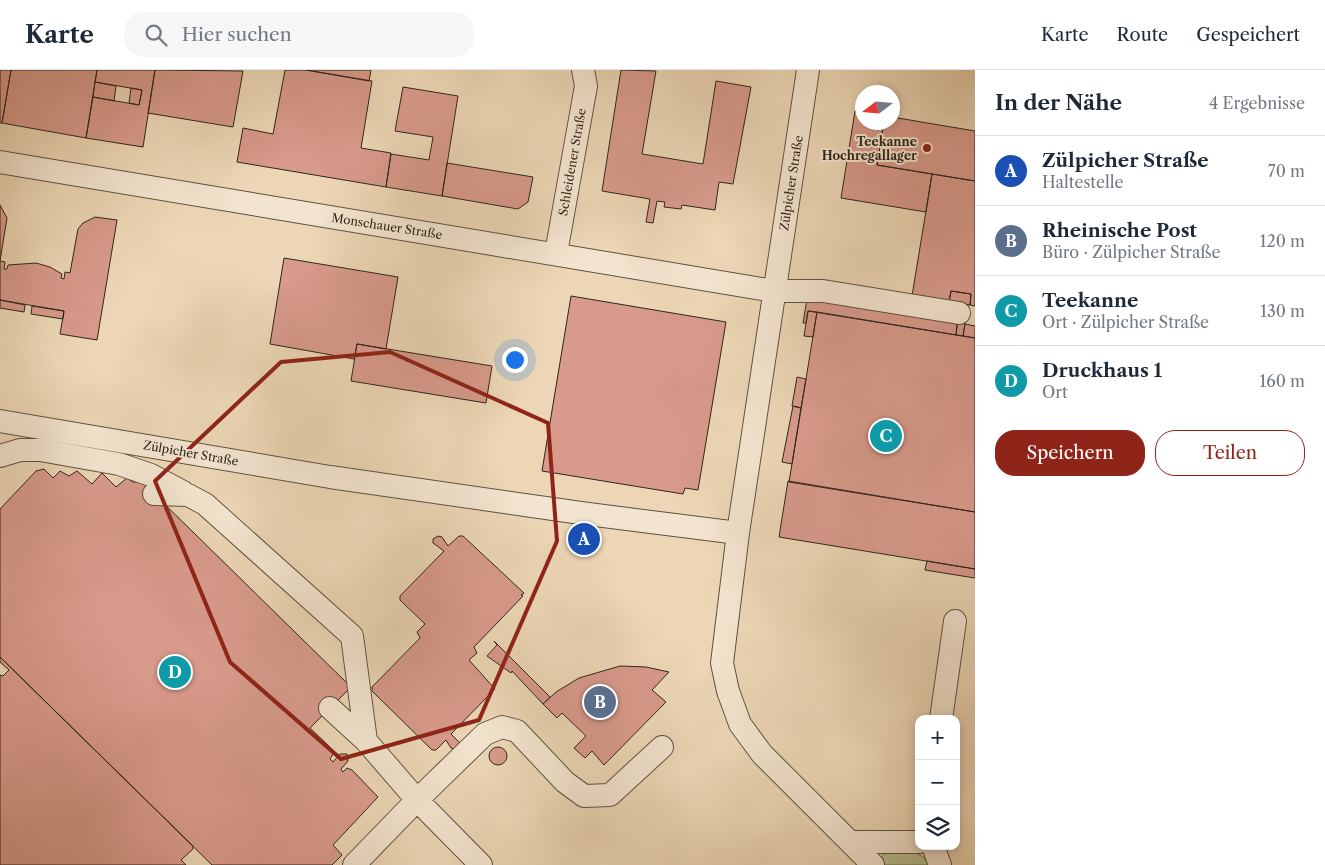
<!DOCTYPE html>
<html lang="de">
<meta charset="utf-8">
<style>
:root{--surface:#fff;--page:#f6f6f7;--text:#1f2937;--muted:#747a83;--line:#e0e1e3;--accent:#8f2418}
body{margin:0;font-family:"Libre Caslon Text",serif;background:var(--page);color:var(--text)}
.controls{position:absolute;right:15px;bottom:15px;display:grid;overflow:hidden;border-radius:10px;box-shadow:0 2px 8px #0003}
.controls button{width:45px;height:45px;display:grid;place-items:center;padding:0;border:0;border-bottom:1px solid var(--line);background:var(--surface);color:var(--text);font:25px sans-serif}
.compass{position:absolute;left:855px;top:15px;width:45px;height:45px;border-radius:50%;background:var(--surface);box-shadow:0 2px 8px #0003;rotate:254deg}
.you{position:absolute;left:514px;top:289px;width:18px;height:18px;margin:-12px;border:4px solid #fff;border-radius:50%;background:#1a73e8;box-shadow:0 0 0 8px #1a73e833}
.badge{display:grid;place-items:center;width:32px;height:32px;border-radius:50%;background:var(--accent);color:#fff;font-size:16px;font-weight:700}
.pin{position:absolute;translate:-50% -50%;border:2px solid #fff;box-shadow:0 1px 5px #0006}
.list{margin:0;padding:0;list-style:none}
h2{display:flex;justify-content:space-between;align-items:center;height:65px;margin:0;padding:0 20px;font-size:21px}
h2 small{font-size:16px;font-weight:400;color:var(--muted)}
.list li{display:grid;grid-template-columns:32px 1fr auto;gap:15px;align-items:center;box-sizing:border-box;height:70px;padding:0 20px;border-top:1px solid var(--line)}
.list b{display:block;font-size:19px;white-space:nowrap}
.list p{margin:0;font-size:16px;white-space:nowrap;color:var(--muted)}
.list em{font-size:16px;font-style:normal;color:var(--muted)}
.actions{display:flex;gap:10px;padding:15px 20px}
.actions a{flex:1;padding:11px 0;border:1px solid var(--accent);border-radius:20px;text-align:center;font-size:18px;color:var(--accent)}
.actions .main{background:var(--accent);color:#fff}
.icon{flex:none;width:28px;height:28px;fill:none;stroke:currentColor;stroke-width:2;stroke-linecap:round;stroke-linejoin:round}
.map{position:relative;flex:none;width:975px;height:795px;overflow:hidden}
header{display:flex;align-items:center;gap:30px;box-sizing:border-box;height:70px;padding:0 25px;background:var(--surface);border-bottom:1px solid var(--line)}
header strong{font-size:24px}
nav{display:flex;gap:28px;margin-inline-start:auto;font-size:18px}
.search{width:350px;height:45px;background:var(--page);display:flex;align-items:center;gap:12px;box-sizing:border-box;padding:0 18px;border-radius:20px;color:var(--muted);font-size:19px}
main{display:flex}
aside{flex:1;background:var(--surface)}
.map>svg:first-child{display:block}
.green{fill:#b6be8e;stroke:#727255}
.building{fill:#d89a8b;stroke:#2f261c}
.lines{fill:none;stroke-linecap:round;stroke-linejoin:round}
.minor-casing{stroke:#5e5242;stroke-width:24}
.minor{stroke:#f3e4cf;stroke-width:22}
.marked{fill:none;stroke:#8f2418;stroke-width:4;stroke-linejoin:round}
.poi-dot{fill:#8f2418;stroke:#f3e4cf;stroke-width:2}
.labels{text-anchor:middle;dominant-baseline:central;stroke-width:4;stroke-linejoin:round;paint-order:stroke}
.poi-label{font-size:12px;font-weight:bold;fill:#2f261c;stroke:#f3e4cf;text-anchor:end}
.street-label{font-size:12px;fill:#2f261c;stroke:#f3e4cf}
</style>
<header>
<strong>Karte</strong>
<div class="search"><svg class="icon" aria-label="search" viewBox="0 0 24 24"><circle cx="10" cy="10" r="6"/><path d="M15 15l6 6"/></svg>Hier suchen</div>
<nav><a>Karte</a><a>Route</a><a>Gespeichert</a></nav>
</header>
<main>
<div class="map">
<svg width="975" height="795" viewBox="0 0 975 795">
<rect width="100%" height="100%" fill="#ecd6b5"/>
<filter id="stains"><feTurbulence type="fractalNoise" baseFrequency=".004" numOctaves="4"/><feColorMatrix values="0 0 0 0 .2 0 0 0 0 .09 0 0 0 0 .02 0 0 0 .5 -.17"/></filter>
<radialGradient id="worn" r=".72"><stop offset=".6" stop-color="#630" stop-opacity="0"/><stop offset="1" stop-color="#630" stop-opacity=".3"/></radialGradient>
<path class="green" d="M884,783c14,0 39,-6 44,12h-44l-3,-6z"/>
<path class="building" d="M0,0h11l-9,53h-2z
M11,0h86l-11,68 -84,-15z
M97,0h58l-12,77 -57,-9 7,-41 46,8 3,-15 -47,-8z
M155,0l88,1 -10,56 -85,-14z
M285,0h21l66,11 -11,67 30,5 -5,34 -149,-25 6,-34 30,6z
M306,0h65l-2,11z
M621,0l35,1 -14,83 61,10 13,-83 35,6 -18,97 -14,-2 -4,28 -33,-5 -1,4 -17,-2 1,-5 -8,-1 -4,22 -7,-1 4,-23 -48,-8z
M95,12l21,4 -2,15 -21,-4z
M403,17l55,9 -16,100 -56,-9 5,-33 38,6 4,-23 -38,-6z
M131,18l11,2 -3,15 -10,-2z
M855,41l7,2v9h22l-7,43 55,9 -6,38 -85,-14z
M892,47l83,14v50l-98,-16 7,-43h8z
M447,93l86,14 -5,25 -10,7 -76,-13z
M932,104l43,7v125l-5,-1 1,-11 -20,-3 -2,11 -37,-6z
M0,135l7,13 -7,43 5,1 -1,7h3l1,-4 28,-2 14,4 12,7 -1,4 3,1 1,-7 5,1 8,-44 5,-6 12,-6 22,3 -20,120 -37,-6 4,-23 -64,-11z
M284,188l114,19 -12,72 -29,-5 -3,15 -84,-15z
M951,221l20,3 -1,11 -21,-3z
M571,226l155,26 -28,168 -13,-2 -2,6 -141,-23z
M807,229l150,24 -1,12 -148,-24 -2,12h-3z
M0,230l25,5 -1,7 -24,-4z
M960,233l8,2 -5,31 -7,-1z
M32,236l32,5 -1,8 -32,-5z
M808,241l9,1 -4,25 -9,-1z
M817,242l158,26v174l-186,-30z
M965,254l10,2v12l-12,-2z
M357,274l135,22 -6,37 -135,-22z
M797,307l9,2 -5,29 -9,-2z
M793,336l8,2 -9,56 -10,-2z
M44,399l9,9 7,-7 9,5 8,-5 15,13 10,-11 14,14 11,-9 6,4h9l209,205 -41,41 22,21 1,5 -3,5 3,3 7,-8h7l1,7 -7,8 2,3 4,-4 5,2 26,27 -45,48 9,10 -10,10h-120l-212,-208v-148l36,-38z
M788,411l187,31v57l-196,-32z
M438,466l4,1 6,9 11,-10h4l61,57 -3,2 2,1 -49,51 3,6 -8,7 26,29 -44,45 10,10 -6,5 -4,-1 -5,-8 -10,10h-4l-60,-59v-4l48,-49 -3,-6 8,-8 -25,-24v-4l44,-45 -11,-8v-4z
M927,491l48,8v9l-50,-8z
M494,571l56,56 -7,7 -31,-33 -1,2 -24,-17 10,-11z
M0,587l193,189v3l-12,11 5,5h-186v-190l3,1 6,-6 -9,-8z
M620,596l26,1 23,5 -17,18 14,12 -62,63 -12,-14 -7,7 -11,-10 12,-12 -24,-23 -5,5 -14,-14 13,-12 23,-14z
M489 686a9 9 0 1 1 18 0a9 9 0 1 1-18 0Z"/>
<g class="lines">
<defs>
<path id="minor" d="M808,0l-70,463 -16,130 6,28 12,33 22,30 111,111
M0,92l774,129h49l136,22
M556,183l30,-167 -3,-16
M0,351l330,56 258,37 150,19
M0,386l20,-6h20l79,14 32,11 32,17
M154,424l34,1 17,9 147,132 14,105
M330,638l36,33 51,59 68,-66 17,-7 15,4 48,51 19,14 26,-1 52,-48
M941,649l14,-98
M851,772h68
M933,776l7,19
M354,795l63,-65 64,65"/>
</defs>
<use href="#minor" class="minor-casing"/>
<use href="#minor" class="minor"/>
</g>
<path class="marked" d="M390,282l158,71 9,118 -78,179 -138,39 -111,-97 -75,-181 126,-119z"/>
<circle class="poi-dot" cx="927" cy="78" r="5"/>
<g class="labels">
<g class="poi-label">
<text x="917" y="71">Teekanne<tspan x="917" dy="14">Hochregallager</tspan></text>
</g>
<g class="street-label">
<text transform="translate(572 92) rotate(-80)">Schleidener Straße</text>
<text transform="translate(791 113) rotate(-81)">Zülpicher Straße</text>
<text transform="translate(387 156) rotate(9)">Monschauer Straße</text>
<text transform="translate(191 383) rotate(10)">Zülpicher Straße</text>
</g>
</g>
<rect width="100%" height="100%" filter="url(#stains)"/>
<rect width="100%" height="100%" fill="url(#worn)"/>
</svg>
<div class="controls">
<button>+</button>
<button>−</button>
<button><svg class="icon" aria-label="layers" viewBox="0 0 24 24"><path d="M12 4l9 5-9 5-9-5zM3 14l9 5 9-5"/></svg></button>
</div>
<svg class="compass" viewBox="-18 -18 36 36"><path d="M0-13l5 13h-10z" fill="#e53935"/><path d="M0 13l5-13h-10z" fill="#747a83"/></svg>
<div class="you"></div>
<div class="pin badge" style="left:584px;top:469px;background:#1a4fb4">A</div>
<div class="pin badge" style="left:600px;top:632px;background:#5c6f8a">B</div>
<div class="pin badge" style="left:886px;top:366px;background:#0f9aa8">C</div>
<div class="pin badge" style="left:175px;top:602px;background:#0f9aa8">D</div>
</div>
<aside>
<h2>In der Nähe<small>4 Ergebnisse</small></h2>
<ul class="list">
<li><span class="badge" style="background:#1a4fb4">A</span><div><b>Zülpicher Straße</b><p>Haltestelle</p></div><em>70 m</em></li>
<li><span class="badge" style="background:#5c6f8a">B</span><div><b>Rheinische Post</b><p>Büro · Zülpicher Straße</p></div><em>120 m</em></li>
<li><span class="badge" style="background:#0f9aa8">C</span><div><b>Teekanne</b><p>Ort · Zülpicher Straße</p></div><em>130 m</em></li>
<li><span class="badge" style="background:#0f9aa8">D</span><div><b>Druckhaus 1</b><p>Ort</p></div><em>160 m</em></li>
</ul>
<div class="actions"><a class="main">Speichern</a><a>Teilen</a></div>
</aside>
</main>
